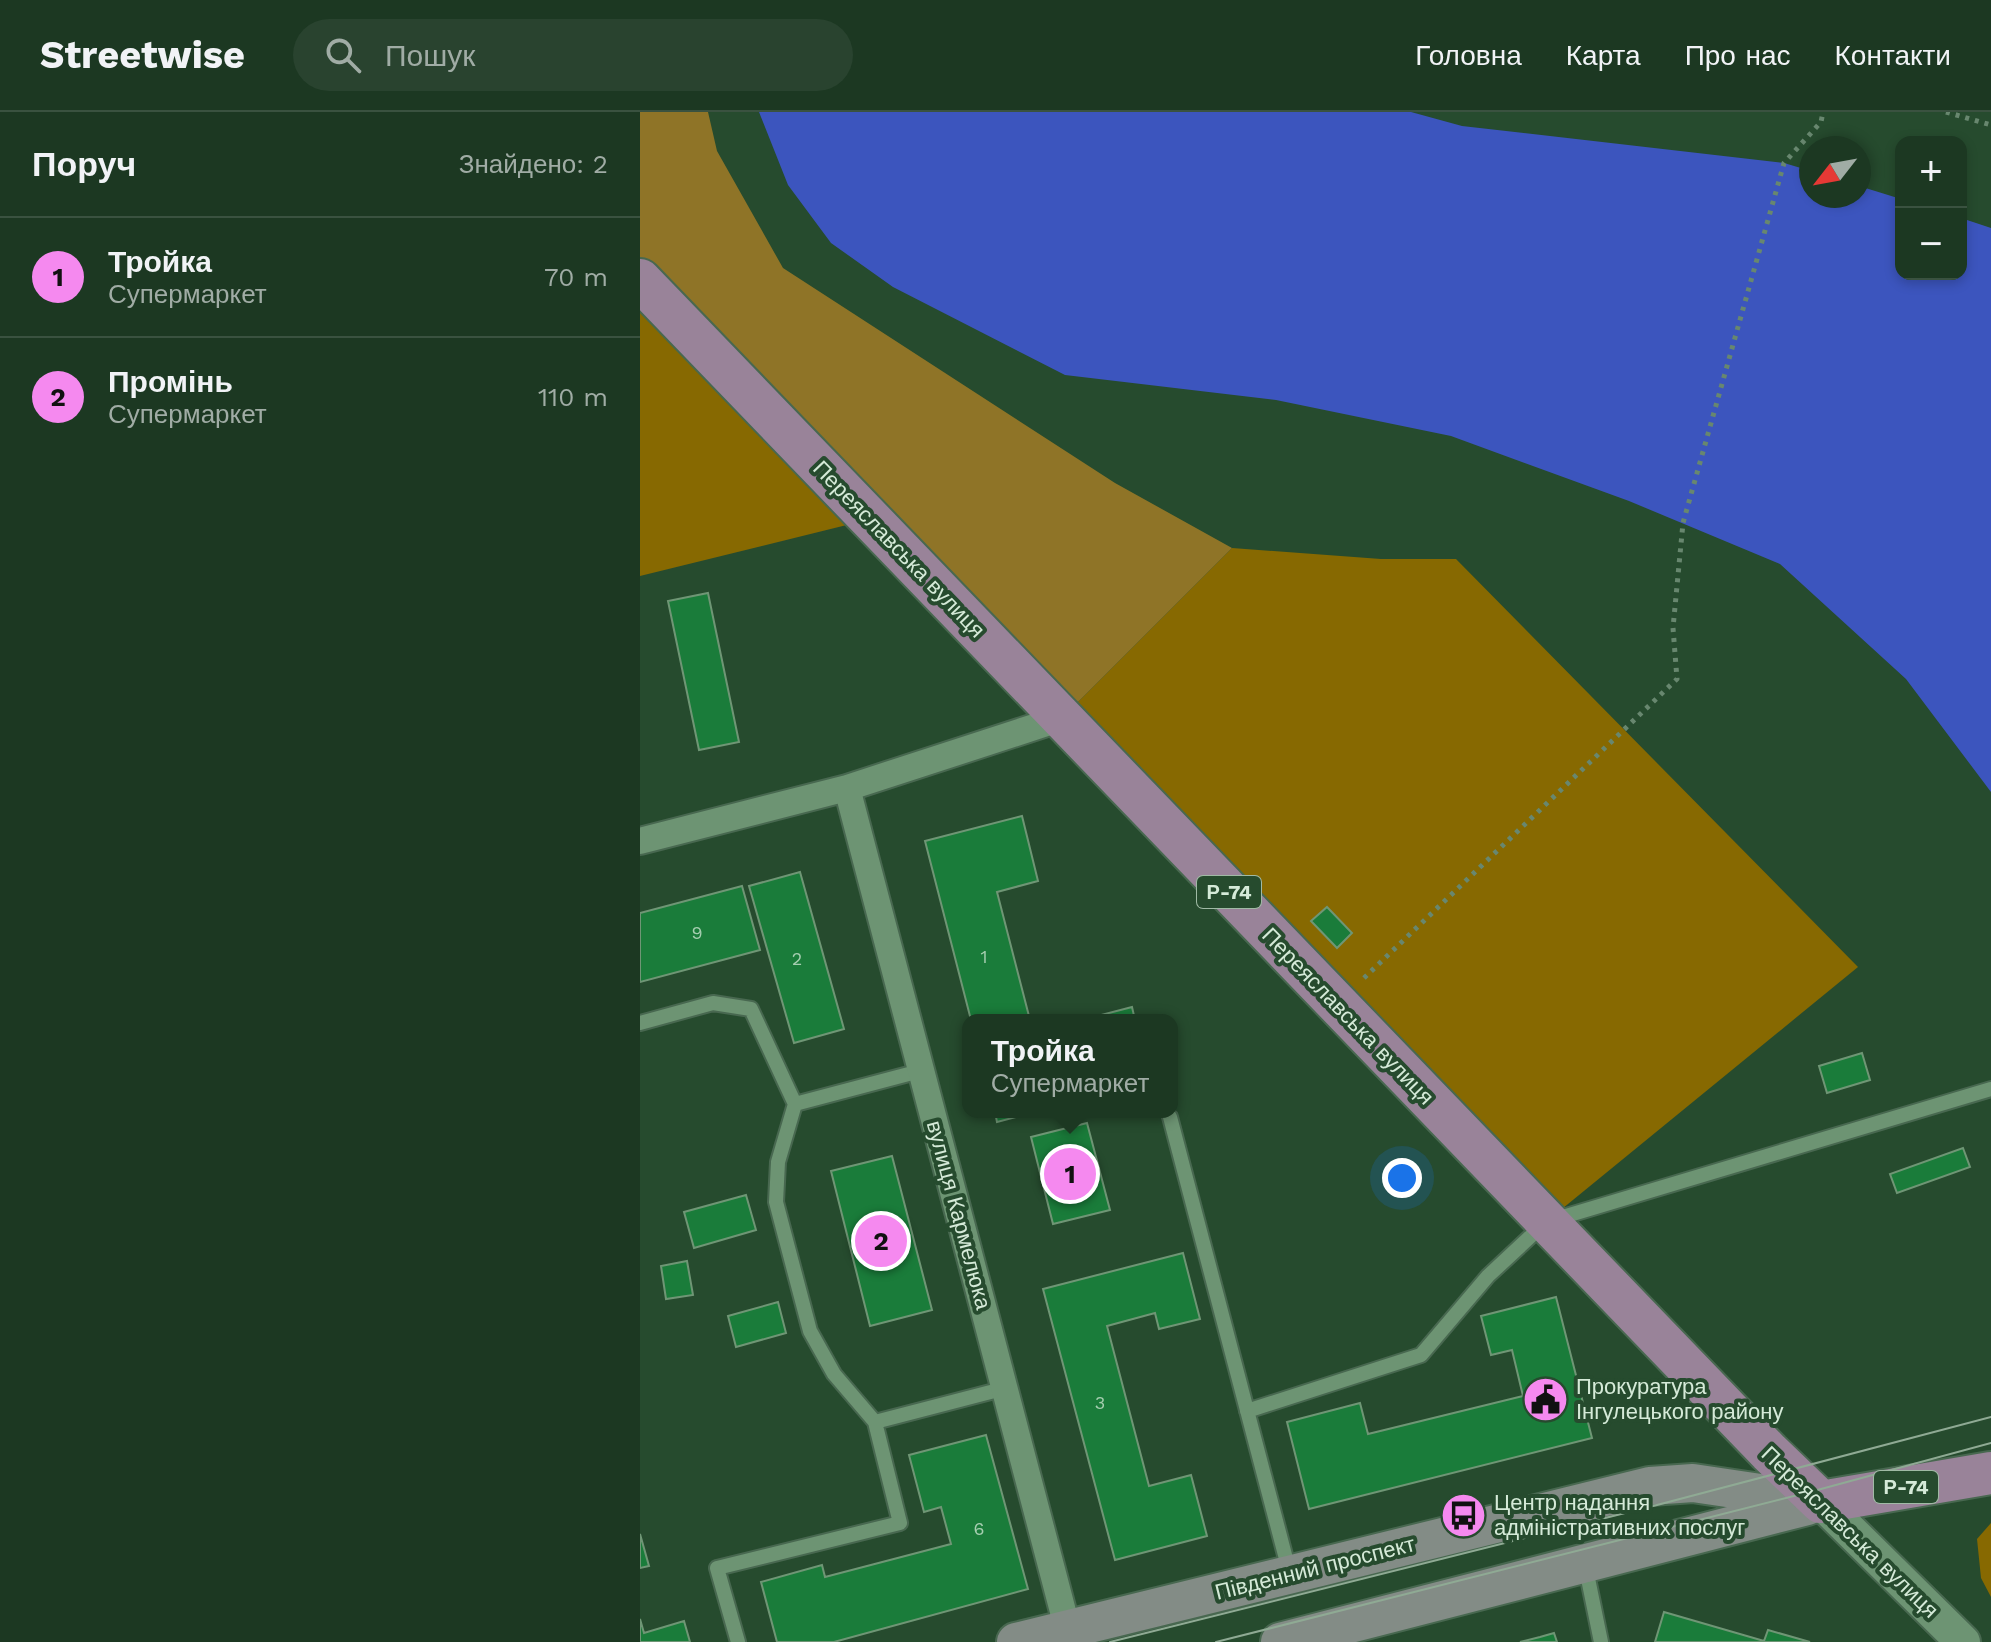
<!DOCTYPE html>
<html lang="uk">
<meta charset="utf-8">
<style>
:root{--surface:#1c3822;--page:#29432f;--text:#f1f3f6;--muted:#a0aca5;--line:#3a5240;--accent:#f589ef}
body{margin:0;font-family:"Work Sans",sans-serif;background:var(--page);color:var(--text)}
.controls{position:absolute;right:24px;top:24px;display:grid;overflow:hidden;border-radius:16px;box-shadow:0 4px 12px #0003}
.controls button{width:72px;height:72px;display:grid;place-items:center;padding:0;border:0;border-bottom:2px solid var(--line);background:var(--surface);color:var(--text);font:40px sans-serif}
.compass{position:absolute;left:1159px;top:24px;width:72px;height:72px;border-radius:50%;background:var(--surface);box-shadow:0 4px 12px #0003;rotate:239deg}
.you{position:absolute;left:762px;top:1066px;width:28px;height:28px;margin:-20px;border:6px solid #fff;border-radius:50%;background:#1a73e8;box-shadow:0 0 0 12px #1a73e833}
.badge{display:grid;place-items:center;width:52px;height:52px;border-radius:50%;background:var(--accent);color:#111;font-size:26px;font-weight:700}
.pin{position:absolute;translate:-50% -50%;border:4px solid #fff;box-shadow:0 2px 8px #0006}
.popup{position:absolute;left:322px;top:902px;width:216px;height:104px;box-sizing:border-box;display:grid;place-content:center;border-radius:16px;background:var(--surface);filter:drop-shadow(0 2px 6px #0005);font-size:26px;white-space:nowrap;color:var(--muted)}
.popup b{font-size:30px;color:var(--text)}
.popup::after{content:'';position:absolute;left:50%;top:100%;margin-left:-16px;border:16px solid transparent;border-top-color:var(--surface)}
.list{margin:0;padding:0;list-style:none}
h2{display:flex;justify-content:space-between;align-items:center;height:104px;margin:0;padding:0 32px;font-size:34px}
h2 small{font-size:26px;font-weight:400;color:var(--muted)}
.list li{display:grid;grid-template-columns:52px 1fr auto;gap:24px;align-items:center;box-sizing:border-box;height:120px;padding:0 32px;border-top:2px solid var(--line)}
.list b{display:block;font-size:30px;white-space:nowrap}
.list p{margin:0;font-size:26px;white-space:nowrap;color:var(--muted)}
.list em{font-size:26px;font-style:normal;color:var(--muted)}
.icon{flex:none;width:44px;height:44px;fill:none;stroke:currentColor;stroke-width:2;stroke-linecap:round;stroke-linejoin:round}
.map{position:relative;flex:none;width:1351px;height:1530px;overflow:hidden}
header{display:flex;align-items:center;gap:48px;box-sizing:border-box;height:112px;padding:0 40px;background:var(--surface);border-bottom:2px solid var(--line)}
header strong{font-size:38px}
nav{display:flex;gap:44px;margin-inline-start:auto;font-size:28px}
.search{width:560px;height:72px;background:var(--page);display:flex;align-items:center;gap:20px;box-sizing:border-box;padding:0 28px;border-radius:44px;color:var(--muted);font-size:30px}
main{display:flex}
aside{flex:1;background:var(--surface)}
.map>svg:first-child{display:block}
.green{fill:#876901}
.forest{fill:#8f7427}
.water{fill:#3c55be}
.building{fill:#1a7c3a;stroke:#6f9675;stroke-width:2}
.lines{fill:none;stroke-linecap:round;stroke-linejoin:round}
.service-casing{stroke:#486850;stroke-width:18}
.minor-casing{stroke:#486850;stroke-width:30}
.tertiary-casing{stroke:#486850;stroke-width:38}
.secondary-casing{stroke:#486850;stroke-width:42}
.primary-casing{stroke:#486850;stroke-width:46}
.path{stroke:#68876f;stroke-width:5;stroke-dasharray:4 6;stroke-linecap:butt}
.service{stroke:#6d9473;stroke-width:14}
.minor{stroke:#6d9473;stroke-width:26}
.tertiary{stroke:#6d9473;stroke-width:34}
.secondary{stroke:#838c86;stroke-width:38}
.primary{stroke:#998399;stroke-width:42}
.tram{stroke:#8faa94;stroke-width:2}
.labels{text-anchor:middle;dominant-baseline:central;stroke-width:8;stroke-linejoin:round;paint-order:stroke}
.number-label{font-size:18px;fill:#a6ceb0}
.shield{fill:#264b2e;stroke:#a0baa5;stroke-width:2}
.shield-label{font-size:20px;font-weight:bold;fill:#d5ead8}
.street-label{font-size:22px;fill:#d5ead8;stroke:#264b2e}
.poi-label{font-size:22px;fill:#d5ead8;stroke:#264b2e;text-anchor:start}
</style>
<header>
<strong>Streetwise</strong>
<div class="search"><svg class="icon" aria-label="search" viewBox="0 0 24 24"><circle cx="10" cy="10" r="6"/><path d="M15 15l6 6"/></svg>Пошук</div>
<nav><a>Головна</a><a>Карта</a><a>Про нас</a><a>Контакти</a></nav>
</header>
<main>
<aside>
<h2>Поруч<small>Знайдено: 2</small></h2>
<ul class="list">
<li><span class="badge">1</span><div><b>Тройка</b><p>Супермаркет</p></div><em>70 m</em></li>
<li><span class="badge">2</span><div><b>Промінь</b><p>Супермаркет</p></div><em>110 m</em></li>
</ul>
</aside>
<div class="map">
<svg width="1351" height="1530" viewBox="0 0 1351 1530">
<rect width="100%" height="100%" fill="#264b2e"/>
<path class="green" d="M0,168l231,239 -231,57z
M592,436l149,11h75l402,408 -312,255 -484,-504z
M1351,1411v74l-10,-19 -4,-39z"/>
<path class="forest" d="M0,0h68l9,39 66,117 332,215 117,65 -170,170 -422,-438z"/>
<path class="water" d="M119,0h652l51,14 322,37 27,8v25h48v-10l42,13v75h60v-56l30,10v564l-85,-113 -126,-115 -151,-63 -178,-65 -175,-36 -211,-25 -172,-88 -62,-44 -43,-58z"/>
<path class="building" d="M68,481l31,149 -40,8 -31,-149z
M382,704l16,65 -41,11 33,128h-59l-46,-179z
M160,760l44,157 -50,14 -45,-157z
M102,774l18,64 -120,32v-69z
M687,795l25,26 -15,15 -26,-27z
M492,895l3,13h-53z
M1222,941l8,27 -43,13 -8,-27z
M355,1000h40l-38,10z
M447,1011l23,87 -57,14 -22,-87z
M1323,1036l7,19 -73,26 -7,-19z
M252,1044l40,154 -62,16 -39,-155z
M106,1083l10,35 -62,18 -10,-36z
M543,1141l17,66 -41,10 -4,-16 -48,13 42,160 42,-11 16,61 -92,24 -72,-271z
M47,1149l6,34 -27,4 -5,-33z
M916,1185l36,141 -283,71 -22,-87 73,-19 8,31 155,-38 -11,-46 -21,5 -10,-39z
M138,1190l8,31 -50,14 -8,-31z
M346,1323l42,154 -194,53h-57l-16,-60 61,-17 3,12 126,-33 -10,-37 -17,5 -15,-57z
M0,1422l9,32 -9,2z
M1024,1500l100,29 4,-11 42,12h-155z
M0,1507l4,14 40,-12 6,21h-50z
M914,1521l3,9h-37l20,-5z"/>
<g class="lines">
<defs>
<path id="service" d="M0,911l73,-20 38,6 44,95 125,-33
M530,1005l120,457
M607,1299l174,-56 67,-79 58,-54 445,-133
M235,1310l131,-34
M945,1452l16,78
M98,1530l-21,-74 183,-45 -25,-101 -41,-48 -24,-43 -34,-129 2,-40 17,-58"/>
<path id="minor" d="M207,676l224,854
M0,729l207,-53 215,-70"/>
<path id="tertiary" d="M1181,1390l142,140"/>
<path id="secondary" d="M376,1530l634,-156 43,-3 128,19
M640,1530l527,-136"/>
<path id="primary" d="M0,168l1129,1172 52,50 170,-29"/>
</defs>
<use href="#service" class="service-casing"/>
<use href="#minor" class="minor-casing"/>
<use href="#tertiary" class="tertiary-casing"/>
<use href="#secondary" class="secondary-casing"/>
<use href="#primary" class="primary-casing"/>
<path class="path" d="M1306,0l45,13
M724,866l313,-299 -4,-51 10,-105 101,-360 37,-41 2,-10"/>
<use href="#service" class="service"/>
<use href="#minor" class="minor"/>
<use href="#tertiary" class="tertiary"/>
<use href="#secondary" class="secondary"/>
<use href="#primary" class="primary"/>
<path class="tram" d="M470,1530l547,-137 334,-88
M576,1530l594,-150 181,-49"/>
</g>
<defs>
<symbol id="civic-disc" viewBox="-11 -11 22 22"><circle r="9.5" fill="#f589ef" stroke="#264b2e"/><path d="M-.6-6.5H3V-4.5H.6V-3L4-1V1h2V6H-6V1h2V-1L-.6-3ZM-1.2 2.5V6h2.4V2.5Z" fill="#111"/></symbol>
<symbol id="bus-disc" viewBox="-11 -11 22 22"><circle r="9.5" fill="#f589ef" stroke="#264b2e"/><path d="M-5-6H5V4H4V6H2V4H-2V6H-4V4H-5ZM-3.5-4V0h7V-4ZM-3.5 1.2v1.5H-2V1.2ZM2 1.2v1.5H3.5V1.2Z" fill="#111"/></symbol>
</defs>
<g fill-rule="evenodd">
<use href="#civic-disc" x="880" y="1262" width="51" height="51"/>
<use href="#bus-disc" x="798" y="1378" width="51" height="51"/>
</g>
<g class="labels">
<g class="number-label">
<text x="57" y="820">9</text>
<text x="344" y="844">1</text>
<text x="157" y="846">2</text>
<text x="460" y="1290">3</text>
<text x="339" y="1416">6</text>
</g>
<g class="shield">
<rect x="557" y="764" width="64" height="32" rx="6"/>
<rect x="1234" y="1359" width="64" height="32" rx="6"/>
</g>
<g class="shield-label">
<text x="589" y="780">Р-74</text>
<text x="1266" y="1375">Р-74</text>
</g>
<g class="street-label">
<text transform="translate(259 437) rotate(46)">Переяславська вулиця</text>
<text transform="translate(708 904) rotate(46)">Переяславська вулиця</text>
<text transform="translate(319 1103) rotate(75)">вулиця Кармелюка</text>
<text transform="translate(1210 1420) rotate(44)">Переяславська вулиця</text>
<text transform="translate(675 1456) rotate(-14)">Південний проспект</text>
</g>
<g class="poi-label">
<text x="936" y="1274">Прокуратура<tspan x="936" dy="25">Інгулецького району</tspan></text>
<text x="854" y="1390">Центр надання<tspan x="854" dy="25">адміністративних послуг</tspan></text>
</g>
</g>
</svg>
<div class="controls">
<button>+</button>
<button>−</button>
</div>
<svg class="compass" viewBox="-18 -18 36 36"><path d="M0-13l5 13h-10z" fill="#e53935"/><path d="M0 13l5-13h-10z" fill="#a0aca5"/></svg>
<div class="you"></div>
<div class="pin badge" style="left:430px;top:1062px">1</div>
<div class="popup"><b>Тройка</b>Супермаркет</div>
<div class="pin badge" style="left:241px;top:1129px">2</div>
</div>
</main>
